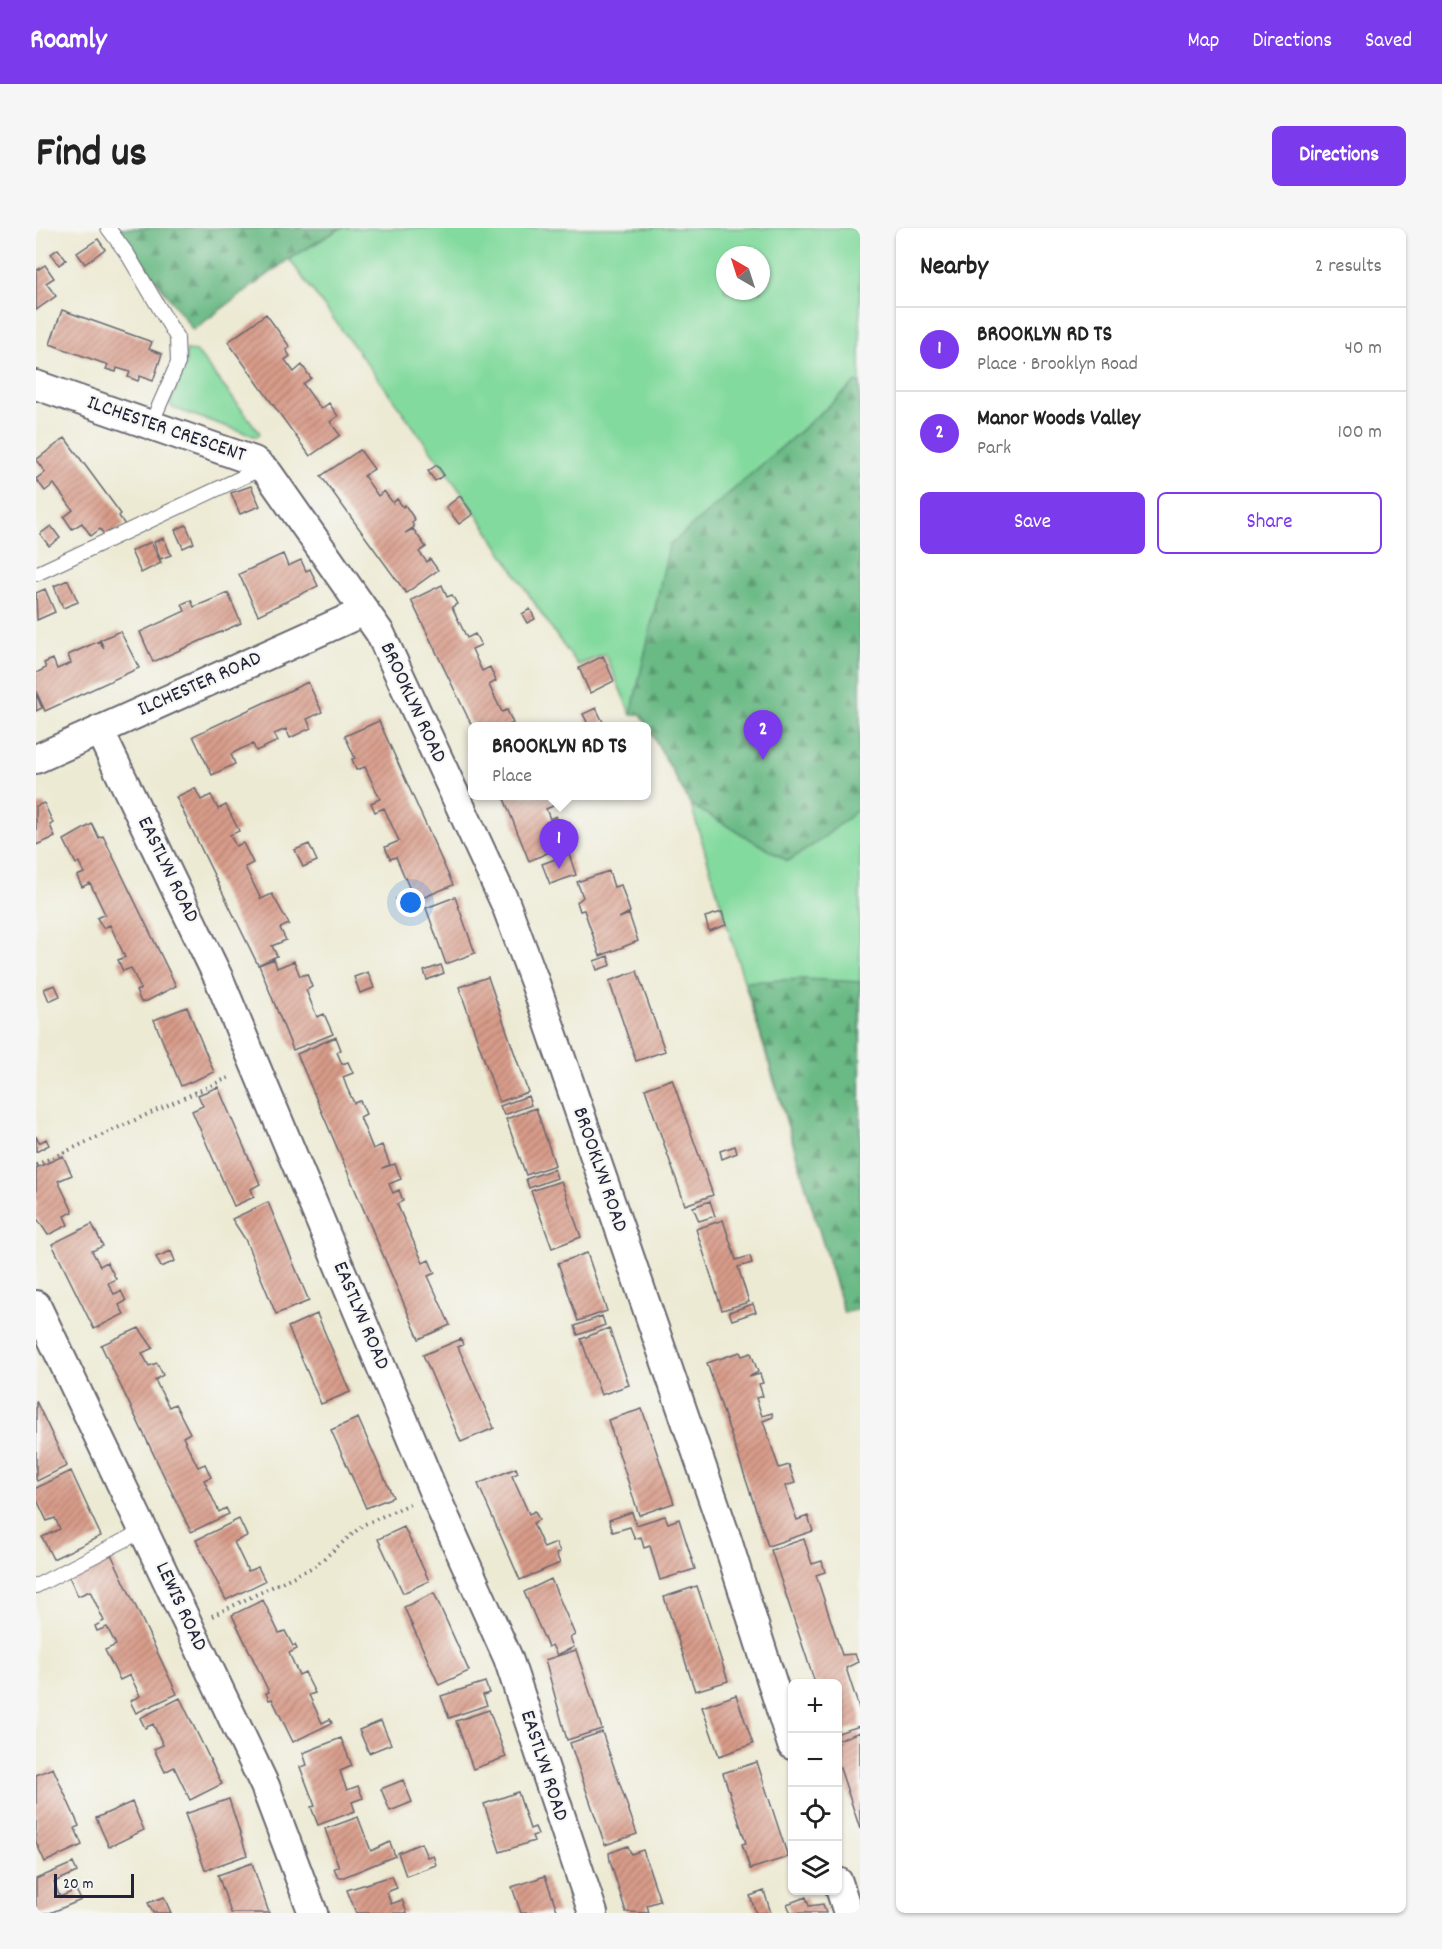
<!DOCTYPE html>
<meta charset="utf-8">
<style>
:root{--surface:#fff;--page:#f6f6f6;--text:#222;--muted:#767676;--line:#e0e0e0;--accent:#7c3aed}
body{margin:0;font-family:Dekko,sans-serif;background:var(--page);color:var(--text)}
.controls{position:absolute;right:18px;bottom:18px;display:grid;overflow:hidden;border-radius:9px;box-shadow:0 2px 4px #0004}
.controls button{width:54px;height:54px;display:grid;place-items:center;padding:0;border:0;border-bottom:2px solid var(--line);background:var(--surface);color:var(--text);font:30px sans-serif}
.compass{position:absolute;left:680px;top:18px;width:54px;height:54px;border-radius:50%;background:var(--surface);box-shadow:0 2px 4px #0004;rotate:321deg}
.scale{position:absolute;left:18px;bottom:15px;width:80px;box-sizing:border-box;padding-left:6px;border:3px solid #22223b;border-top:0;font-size:16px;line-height:21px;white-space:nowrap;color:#22223b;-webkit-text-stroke:4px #f6f6f2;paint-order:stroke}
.you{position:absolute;left:375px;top:675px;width:21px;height:21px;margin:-15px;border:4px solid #fff;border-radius:50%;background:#1a73e8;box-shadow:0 0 0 9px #1a73e833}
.badge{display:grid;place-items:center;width:39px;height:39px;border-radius:50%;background:var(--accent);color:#fff;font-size:20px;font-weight:700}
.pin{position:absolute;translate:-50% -50px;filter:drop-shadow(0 2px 3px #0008)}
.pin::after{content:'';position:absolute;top:32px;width:21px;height:18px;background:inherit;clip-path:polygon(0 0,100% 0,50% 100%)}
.popup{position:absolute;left:432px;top:494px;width:183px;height:78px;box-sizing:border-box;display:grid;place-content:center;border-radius:9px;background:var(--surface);filter:drop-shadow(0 2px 4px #0005);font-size:20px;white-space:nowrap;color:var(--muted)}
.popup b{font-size:22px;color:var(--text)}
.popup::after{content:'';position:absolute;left:50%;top:100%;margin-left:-12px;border:12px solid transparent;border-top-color:var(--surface)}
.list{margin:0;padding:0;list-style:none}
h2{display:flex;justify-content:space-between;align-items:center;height:78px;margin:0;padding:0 24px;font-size:26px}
h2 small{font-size:20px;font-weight:400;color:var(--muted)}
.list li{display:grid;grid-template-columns:39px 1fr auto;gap:18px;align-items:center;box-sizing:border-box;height:84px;padding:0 24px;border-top:2px solid var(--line)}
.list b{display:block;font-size:22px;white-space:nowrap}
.list p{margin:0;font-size:20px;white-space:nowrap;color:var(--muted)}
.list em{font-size:20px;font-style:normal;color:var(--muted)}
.actions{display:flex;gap:12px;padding:18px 24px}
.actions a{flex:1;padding:14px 0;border:2px solid var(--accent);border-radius:9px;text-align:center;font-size:21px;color:var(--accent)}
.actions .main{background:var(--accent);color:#fff}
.icon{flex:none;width:33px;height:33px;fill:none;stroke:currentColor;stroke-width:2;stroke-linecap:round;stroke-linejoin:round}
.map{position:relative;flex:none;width:824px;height:1685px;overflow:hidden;border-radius:9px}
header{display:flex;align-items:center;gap:36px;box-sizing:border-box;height:84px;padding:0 30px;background:var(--accent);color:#fff}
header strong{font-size:28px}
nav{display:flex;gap:33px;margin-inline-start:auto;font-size:21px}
.intro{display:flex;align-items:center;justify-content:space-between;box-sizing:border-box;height:144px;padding:0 36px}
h1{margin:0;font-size:42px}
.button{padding:15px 27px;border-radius:9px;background:var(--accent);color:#fff;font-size:21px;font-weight:700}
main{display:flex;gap:36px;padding:0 36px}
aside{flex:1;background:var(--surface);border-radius:9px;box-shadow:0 2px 4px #0004}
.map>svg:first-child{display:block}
.green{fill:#83da9e;stroke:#527e6c;stroke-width:1.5;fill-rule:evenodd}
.forest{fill:url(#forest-firs);stroke:#466e60;stroke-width:1.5}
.building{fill:url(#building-hatch)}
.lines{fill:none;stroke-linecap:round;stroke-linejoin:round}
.lane-casing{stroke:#696871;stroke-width:16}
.street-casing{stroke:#696871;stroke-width:32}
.path{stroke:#696871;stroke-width:4;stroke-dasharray:1.5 4.5;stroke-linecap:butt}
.lane{stroke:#fff;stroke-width:14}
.street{stroke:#fff;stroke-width:28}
.labels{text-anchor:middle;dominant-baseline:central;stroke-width:4.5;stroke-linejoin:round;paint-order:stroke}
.street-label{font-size:21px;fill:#22223b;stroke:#f6f6f2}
</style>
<header>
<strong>Roamly</strong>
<nav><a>Map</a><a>Directions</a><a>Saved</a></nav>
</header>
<div class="intro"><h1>Find us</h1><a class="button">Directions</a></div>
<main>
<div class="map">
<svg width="824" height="1685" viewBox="0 0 824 1685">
<defs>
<pattern id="forest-firs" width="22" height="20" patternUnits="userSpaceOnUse" patternTransform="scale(1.5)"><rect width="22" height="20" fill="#6aba85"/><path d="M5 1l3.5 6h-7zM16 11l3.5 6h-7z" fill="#57976e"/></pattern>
<pattern id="building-hatch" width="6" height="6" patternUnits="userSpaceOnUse" patternTransform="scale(1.5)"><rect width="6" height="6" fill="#d89b89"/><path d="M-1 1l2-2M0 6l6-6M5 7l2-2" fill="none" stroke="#af7e71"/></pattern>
</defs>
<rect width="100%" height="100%" fill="#f6f6f2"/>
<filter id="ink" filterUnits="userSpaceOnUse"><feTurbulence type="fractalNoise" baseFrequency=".0167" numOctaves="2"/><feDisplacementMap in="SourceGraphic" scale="12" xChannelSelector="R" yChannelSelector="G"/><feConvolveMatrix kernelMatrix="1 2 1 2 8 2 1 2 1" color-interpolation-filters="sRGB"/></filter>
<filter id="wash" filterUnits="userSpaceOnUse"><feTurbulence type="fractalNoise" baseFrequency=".008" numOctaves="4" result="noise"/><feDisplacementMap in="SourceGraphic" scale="24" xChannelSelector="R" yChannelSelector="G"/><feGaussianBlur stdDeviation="1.35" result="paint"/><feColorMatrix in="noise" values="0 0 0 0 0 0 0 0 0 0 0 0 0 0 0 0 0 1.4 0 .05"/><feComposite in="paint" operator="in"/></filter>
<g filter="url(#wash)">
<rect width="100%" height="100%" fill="#edead4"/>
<path class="green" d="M305,0h519v1080l-16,5 -153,-508 -50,-91 -10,1 -26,-61 -27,11c-37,-47 -66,-100 -101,-150 -61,-87 -125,-171 -188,-256zM689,27h36v36h-36z
M150,122l10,1 64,82 -3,4 -84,-29 -3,-4 16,-41z"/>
<path class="forest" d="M81,0h224l-52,31 -96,71z
M820,154l4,2v424l-42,34 -30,19 -97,-56 -50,-91 -10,1 38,-169z
M767,751l57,3v326l-16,5 -99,-331z"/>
<g id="blocks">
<path class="building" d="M62,11l7,10 -20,15 -8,-11z
M22,21l8,11 -7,5 -8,-11z
M9,37l9,13 -8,5 10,13 -20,14v-39z
M26,82l90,32 -3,7 13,5 -9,27 -13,-5 -2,5 -10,-4 2,-5 -13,-4 -1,4 -10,-3 2,-4 -58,-21z
M230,86l24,33 -4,3 4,6 -5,4 9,12 8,-7 9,13 -8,6 18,25 8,-6 9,13 -8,6 10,13 -30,21 -82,-114z
M29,210l56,76 -2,2 6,9 -18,13 -7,-9 -9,7 -9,-13 -10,6 -8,-12 9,-7 -19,-26 -9,7 -9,-12 9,-7 -9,-12z
M324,222l14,19 -10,7 14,20 6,-5 9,12 4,-4 6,8 2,-2 10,15 -3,3 2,4 -9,6 8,-4 13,18 -7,5 8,10 3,-3 8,11 -32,23 -85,-117z
M401,237l7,10 -9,6 -7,-10z
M215,258l9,20 -20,8 -9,-21z
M424,268l13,18 -14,10 -13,-17z
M150,297l8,18 -11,5 -8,-18z
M15,298l9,12 -11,8 -9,-12z
M128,310l7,17 -11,4 -6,-17z
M115,314l10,21 -20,10 -10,-22z
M247,326l5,12 13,-6 5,11 4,-2 8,17 -60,29 -19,-41z
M32,352l10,22 -15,6 -9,-22z
M406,357l5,12 5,-2 5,9 -5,3 15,31 8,-4 6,11 -9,4 10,22 8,-4 6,14 -7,4 13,27 5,-2 6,13 -7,3h-34l-61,-126z
M9,361l10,23 -18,8 -1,-27z
M192,365l13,30 -88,39 -13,-30 45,-21 -3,-7 9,-4 3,7z
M494,381l5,10 -8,4 -5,-9z
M84,403l19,37 -94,43 -9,-20v-18l10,-5 -2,-5 9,-4 4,10 14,-6 -3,-8 31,-14 5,7 -4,-8z
M567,428l11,25 -24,12 -11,-25z
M272,454l14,30 -15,7 4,9 -21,10 -4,-9 -12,5 4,7 -22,10 -3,-7 -10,4 -12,6 4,10 -23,11 -19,-39z
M0,466l6,14 -6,3z
M560,480l9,18h-16l-6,-12z
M343,493l74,164 -38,16 -19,-44 -6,2 -5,-12 14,-6 -15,-33 -9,4 -4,-9 9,-4 -15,-32 -9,3 -4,-11 3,-1 -10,-22z
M159,560l6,12 10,-5 7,14 8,-4 13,26 -9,4 6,11 7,-3 10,20 -8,4 16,32 11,-5 17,30 -9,4 6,12 -14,6 5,10 -19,9 -82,-168z
M467,568h46l4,10 -7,3 4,10 6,-3 5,10 8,-4 8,18 -48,21z
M8,575l9,20 -3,2 5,12 -19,8v-39z
M56,596l7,14 4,-2 73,150 -29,15 -6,1 -5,-11 5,-2 -10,-21 -8,3 -5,-11 7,-3 -15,-32 -7,3 -6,-10 8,-4 -15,-31 -8,4 -5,-11 7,-3 -5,-11 -3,2 -12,-24z
M273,616l8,17 -14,6 -8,-17z
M533,626l7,21 -26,9 -8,-20z
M573,643l5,16 7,-2 9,27 -11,6 10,-4 9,27 -38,15 -16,-46 -4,1 -3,-9 6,-5 -6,-15z
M373,666l3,7 -12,5 -4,-7z
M419,669l20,56 -29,11 -20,-56z
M686,684l4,13 -17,6 -4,-14z
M572,728l3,9 -14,5 -3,-9z
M238,731l3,9 17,-7 6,15 7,-2 5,13 -6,3 11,27 7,-3 9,20 -40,16 -34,-85z
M405,737l3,8 -17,7 -3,-9z
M601,743l28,80 -29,10 -27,-80z
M332,744l6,16 -14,5 -6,-16z
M452,749l40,115 -29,10 -40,-115z
M19,757l5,11 -11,5 -5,-12z
M151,779l27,65 -33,14 -27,-66z
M300,809l5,13 -4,2 5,12 6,-2 5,11 -10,4 4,11 7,15 6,-2 6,13 -6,3 13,32 9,-4 8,20 -8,3 13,-4 6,15 -12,5 4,9 6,-3 4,11 -6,3 26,59 6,-3 3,7 3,6 -7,3 22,49 -31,14 -122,-285z
M636,851l41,116 -28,10 -40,-116z
M182,859l42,97 -9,5 3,8 -20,9 -42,-95 11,-5 -5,-11z
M492,868l3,9 -27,10 -4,-9z
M500,880l19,57 -29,10 -20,-56z
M0,908l3,7 7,-4 3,6 -13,7z
M699,918l2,7 -15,6 -2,-8z
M27,928l9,19 -14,6 15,31 -9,4 4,9 -20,10 -12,-18v-49z
M518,941l3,9 -28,10 -3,-9z
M525,953l20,56 -29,11 -21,-57z
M674,973l5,15 -16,5 -6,-14z
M232,974l41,99 -33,13 -31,-75 -13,-20z
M687,992l13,40 14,-4 2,7 -14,4 11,35 -27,8 -26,-81z
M56,996l11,22 -11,5 8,15 7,-4 9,17 -8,4 6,11 7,-3 5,10 -7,4 5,9 -30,15 -42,-85z
M135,1023l4,10 -14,6 -5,-10z
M551,1025l20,58 -29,10 -20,-58z
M717,1076l3,8 -24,8 -3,-8z
M281,1086l33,78 -29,12 -33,-77z
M566,1088l3,9 -27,10 -3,-9z
M103,1100l14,20 -11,5 7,13 8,-3 6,12 -8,5 14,27 6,-3 15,29 -7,4 15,30 7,-3 6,13 -7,3 15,32 7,-4 3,6 -38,18 -90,-187z
M573,1100l20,57 -28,10 -20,-56z
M425,1111l2,6 -5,2 36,81 -33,14 -38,-87z
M704,1124l2,4 9,-3 7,19 -9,5 11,-3 3,9 -4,1 4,12 -7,2 6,18 10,-3 1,4 -10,4 16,47 10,-3 6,18 -10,3 12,34 11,-4 5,15 -45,15 -61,-183z
M0,1173l31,65 -30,15 -1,-2z
M606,1181l32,94 -35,12 -31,-95z
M322,1190l35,79 -27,11 -35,-78z
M480,1240l2,5 -6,3 17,38 6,-3 4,9 -6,3 11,25 12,-5 4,9 -4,2 4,9 -40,17 -42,-96z
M35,1243l30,65 -48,23 -11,-22 18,-8 -5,-11 -8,3 -11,-23v-10z
M596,1284l4,13 29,-9 3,7 11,-4 16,50 -35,11 -10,-34 -6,2 -3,-11 -6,2 -5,-12 -17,5 -4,-12z
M203,1291l8,17 -13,6 14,29 10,-4 7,14 -39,19 -30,-60z
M368,1299l25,54 -26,12 -25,-54z
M768,1311l8,25 10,-3 3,11 -9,3 26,80 13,-1 3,8 -12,6 14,43v15l-22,7v-49l-23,-1 -44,-133z
M75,1326l66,140 -41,19 -6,-12 10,-5 -10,-21 -10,5 -15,-30 11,-5 -9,-18 -10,4 -2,-5 9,-5 -14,-30 -12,5 -10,-22z
M515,1351l24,56 -5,2 4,10 -17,8 -5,-10 -4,2 -24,-55z
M661,1358l31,95 -33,10 -31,-94z
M398,1365l35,78 -30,14 -35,-78z
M227,1372l16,33 6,-2 8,15 2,-1 2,4 -8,4 10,22 6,-3 4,9 6,12 -6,2 13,28 8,-4 2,4 -39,19 -21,-43 -3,1 -3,-7 3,-1 -37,-77z
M540,1422l26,79 -35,11 -22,-80z
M449,1454l4,11 -6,2 4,10 -38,13 -8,-22z
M700,1467l17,49 -34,12 -17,-49z
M144,1470l42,86 -32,16 -16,-33 -9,5 -11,-23 9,-4 -10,-21 -8,4 -5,-10z
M453,1482l17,47 -33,12 -17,-48z
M345,1493l10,23 -22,9 -10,-23z
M566,1504l35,102 -32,11 -35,-102z
M824,1504v97l-22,-67v-22z
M305,1510l11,28 -12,5 3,9 4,10 11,-4 5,12 -11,4 3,9 -37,14 -7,-18 4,-1 -15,-39 7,-2 -4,-12z
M721,1534l31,95 -38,12 -8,-25 4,-1 -23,-70z
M17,1540l26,58 -4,2 7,17 -37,17 -9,-20v-67z
M367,1552l9,22 -22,9 -9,-22z
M482,1564l12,37 5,-2 3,7 -6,2 2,5 -34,11 -16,-48z
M193,1571l18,56 -42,15 -20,-56z
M96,1574l12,28 -35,17 -13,-29z
M322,1589l13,34 19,-9 5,14 -51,21h-6l-4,-9 5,-1 -14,-38z
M385,1615l6,14 6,-2 3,10 -30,11 -8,-23z
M592,1618l3,8 12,-4 17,51 -13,4 2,8 -23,-1 -16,-51 -1,-8z
M37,1635l4,9 -23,10 6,15 16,-7 5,10 -31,13h-14v-34z
M216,1635l17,50h-38l-13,-38z
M356,1648l5,12 -10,4 4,12 11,-4 5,13h-51l-9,-23z
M509,1648l13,37h-37l-9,-26z
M728,1663l7,22h-15l-6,-17z
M128,1669l7,16h-18l-5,-10z
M770,1669l3,9 14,-2 3,9h-35l-4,-9z"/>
</g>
</g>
<g filter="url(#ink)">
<use href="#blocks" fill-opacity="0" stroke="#696871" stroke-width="1.5"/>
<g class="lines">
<defs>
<path id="lane" d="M72,0l20,27 49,83 1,25 -27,61
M0,346l226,-106
M0,1358l108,-56"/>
<path id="street" d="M0,157l218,76 14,12 112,160 126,272 28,75 193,560 65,205
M63,502l120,249 215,514 74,165 85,255
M0,531l329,-148
M0,1077l229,481 48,127
M802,1654l10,31"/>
</defs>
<use href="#lane" class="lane-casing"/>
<use href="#street" class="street-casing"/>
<path class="path" d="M0,937l196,-89
M176,1388l103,-50 48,-41 47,-21"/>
<use href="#lane" class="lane"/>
<use href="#street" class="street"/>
</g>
</g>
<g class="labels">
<g class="street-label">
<text transform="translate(130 202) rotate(19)">ILCHESTER CRESCENT</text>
<text transform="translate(164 457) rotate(-24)">ILCHESTER ROAD</text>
<text transform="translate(376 475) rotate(65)">BROOKLYN ROAD</text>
<text transform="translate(131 642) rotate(64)">EASTLYN ROAD</text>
<text transform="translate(563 942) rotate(71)">BROOKLYN ROAD</text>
<text transform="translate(324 1088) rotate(67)">EASTLYN ROAD</text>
<text transform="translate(144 1379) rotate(65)">LEWIS ROAD</text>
<text transform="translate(507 1538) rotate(72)">EASTLYN ROAD</text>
</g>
</g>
</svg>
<div class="controls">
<button>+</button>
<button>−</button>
<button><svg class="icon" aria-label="locate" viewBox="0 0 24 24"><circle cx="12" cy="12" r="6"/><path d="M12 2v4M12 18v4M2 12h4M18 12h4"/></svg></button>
<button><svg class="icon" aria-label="layers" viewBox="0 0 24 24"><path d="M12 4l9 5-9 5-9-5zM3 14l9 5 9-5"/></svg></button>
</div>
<svg class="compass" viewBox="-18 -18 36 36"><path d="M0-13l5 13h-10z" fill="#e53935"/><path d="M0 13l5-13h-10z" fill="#767676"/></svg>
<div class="scale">20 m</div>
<div class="you"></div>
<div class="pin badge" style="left:523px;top:641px">1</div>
<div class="popup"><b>BROOKLYN RD TS</b>Place</div>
<div class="pin badge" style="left:727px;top:532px">2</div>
</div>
<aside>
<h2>Nearby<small>2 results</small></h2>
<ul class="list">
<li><span class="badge">1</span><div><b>BROOKLYN RD TS</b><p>Place · Brooklyn Road</p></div><em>40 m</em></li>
<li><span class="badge">2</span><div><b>Manor Woods Valley</b><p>Park</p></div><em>100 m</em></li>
</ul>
<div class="actions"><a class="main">Save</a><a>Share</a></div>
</aside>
</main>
